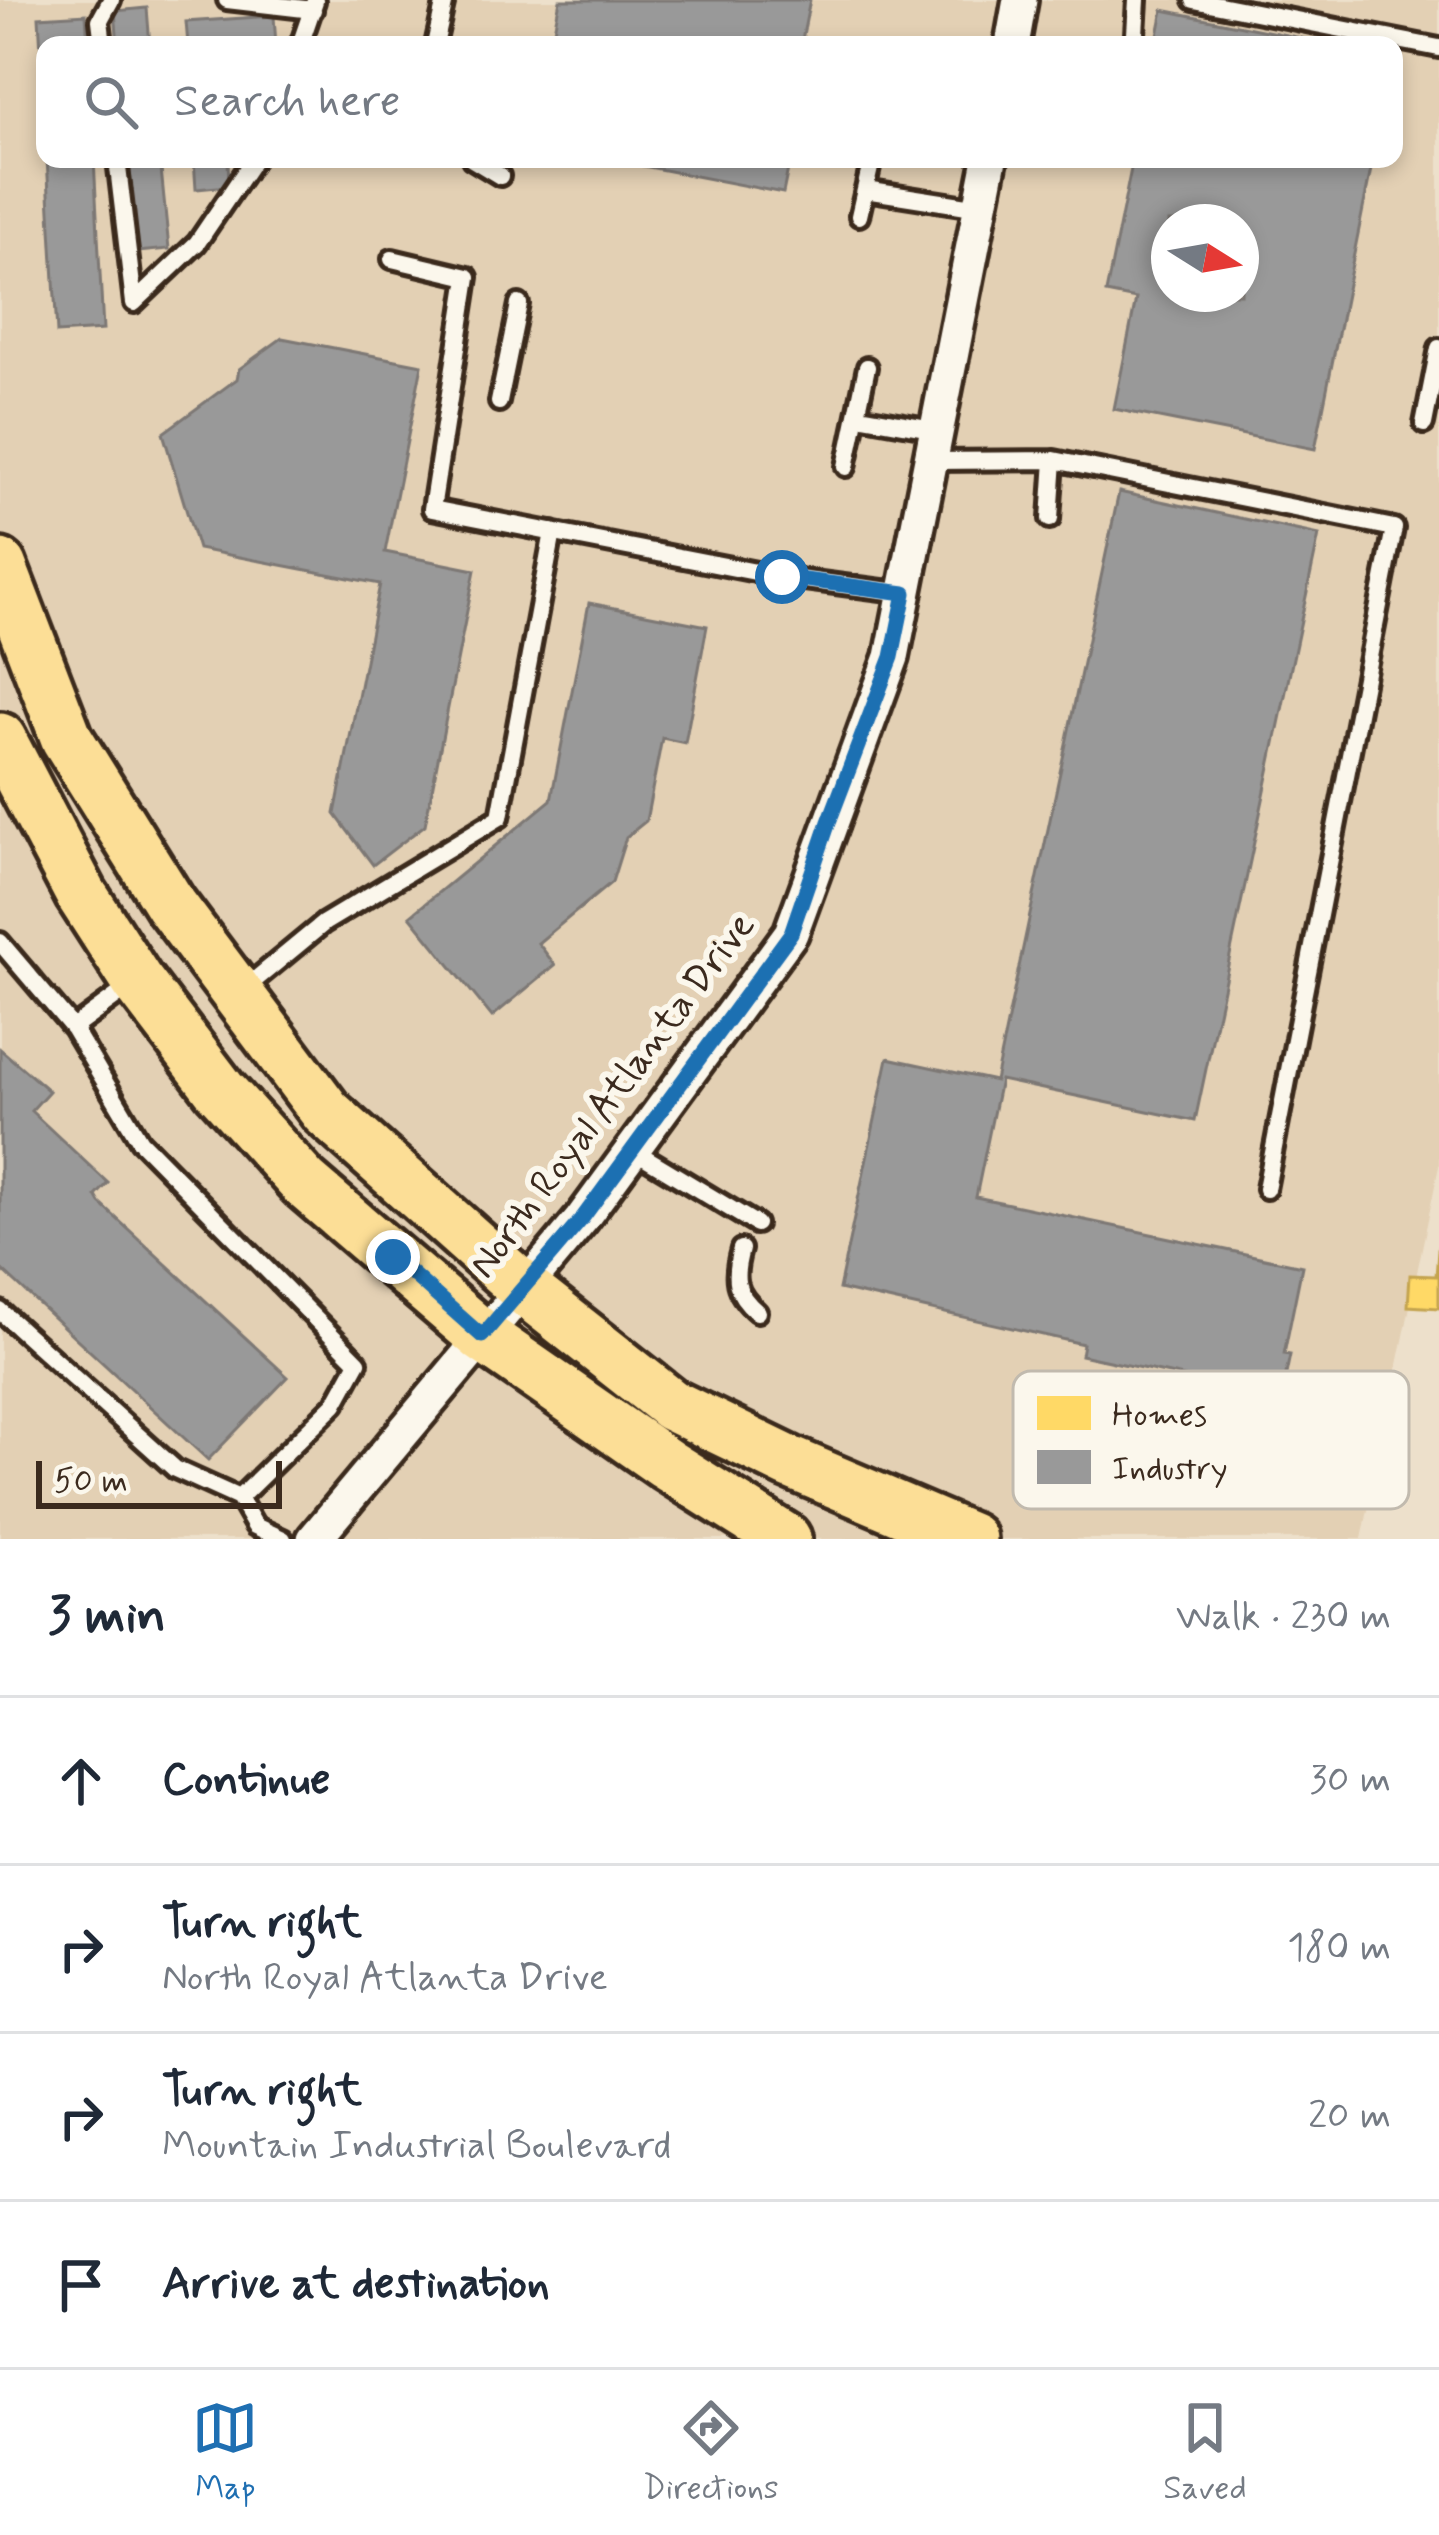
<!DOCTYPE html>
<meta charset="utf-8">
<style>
:root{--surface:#fff;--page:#f2f2f3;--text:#1f2937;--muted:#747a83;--line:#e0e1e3;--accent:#1f6fb2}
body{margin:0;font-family:Mynerve,sans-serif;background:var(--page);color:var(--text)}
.compass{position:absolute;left:1151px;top:204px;width:108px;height:108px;border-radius:50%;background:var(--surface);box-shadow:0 6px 18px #0003;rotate:101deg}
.scale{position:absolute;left:36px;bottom:30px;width:246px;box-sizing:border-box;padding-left:12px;border:6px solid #3b2a1e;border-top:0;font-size:33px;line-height:42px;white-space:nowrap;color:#3b2a1e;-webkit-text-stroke:9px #fbf7ec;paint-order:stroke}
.stop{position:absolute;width:36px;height:36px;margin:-27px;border:9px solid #1f6fb2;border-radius:50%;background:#fff}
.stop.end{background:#1f6fb2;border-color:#fff;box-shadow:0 3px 12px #0008}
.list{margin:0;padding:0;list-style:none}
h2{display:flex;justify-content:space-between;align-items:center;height:156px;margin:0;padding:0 48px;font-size:51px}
h2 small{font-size:39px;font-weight:400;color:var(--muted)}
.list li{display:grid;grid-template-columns:78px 1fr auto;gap:36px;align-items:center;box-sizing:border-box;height:168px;padding:0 48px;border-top:3px solid var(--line)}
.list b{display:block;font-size:45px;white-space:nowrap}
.list p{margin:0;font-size:39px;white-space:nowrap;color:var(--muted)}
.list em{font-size:39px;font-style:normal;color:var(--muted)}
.icon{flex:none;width:66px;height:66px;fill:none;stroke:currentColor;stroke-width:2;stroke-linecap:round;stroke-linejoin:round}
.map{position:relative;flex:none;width:1439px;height:1539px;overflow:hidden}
.search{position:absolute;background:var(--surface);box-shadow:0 6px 18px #0003;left:36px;right:36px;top:36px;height:132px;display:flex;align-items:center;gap:30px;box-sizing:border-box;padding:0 42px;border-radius:24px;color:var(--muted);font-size:45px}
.sheet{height:828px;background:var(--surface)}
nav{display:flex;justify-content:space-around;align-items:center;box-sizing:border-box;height:168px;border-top:3px solid var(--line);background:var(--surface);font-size:33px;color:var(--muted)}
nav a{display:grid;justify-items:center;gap:6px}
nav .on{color:var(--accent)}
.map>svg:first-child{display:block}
.built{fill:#e3d0b4;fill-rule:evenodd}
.homes{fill:#ffd966;stroke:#c4a450;stroke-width:3}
.industry{fill:#999;stroke:#7d7874;stroke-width:3;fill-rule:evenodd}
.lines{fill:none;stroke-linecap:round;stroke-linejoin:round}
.service-casing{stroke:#3b2a1e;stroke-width:26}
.minor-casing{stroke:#3b2a1e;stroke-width:42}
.primary-casing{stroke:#3b2a1e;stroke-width:60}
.service{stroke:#fbf7ec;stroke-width:16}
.minor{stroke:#fbf7ec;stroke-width:33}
.primary{stroke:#fcde96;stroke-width:51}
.route{stroke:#1f6fb2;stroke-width:15}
.labels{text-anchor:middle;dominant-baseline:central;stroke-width:12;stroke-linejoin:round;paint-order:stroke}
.street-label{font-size:39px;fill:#3b2a1e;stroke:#fbf7ec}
.key{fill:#fbf7ec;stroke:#c1baae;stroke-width:3}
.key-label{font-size:33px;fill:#3b2a1e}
</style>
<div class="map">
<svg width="1439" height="1539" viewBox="0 0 1439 1539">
<rect width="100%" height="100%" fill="#ede0cb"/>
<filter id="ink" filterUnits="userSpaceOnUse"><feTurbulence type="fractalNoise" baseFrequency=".00833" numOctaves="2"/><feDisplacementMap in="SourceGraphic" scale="24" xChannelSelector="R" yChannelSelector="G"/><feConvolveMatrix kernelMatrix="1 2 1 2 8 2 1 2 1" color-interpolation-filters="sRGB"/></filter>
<g filter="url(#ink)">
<path class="built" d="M0,0h1439v1166l-77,373h-1362zM45,45h1349v114h-1349zM1169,222h72v72h-72z"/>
<path class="homes" d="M1439,1238v70l-31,-2 2,-31 26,1z"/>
<path class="industry" d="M560,0h250l-9,45h-250z
M147,8l3,37h-32l-3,-34z
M1163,10l172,35h-179z
M86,14l2,31h-43v77l-6,-105z
M274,16l2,29h-88l-2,-23z
M47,159h47l9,171 -46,3z
M129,159h31l9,90 -32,3z
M194,159h34l1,27 -33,3z
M607,159h183l-7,34z
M1133,159h240l-58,290 -201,-40 22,-110 -30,-6zM1169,222h72v72h-72z
M282,338l140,27 -37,187 90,18 -50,255 -52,40 -38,-51 45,-230 -182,-35 -35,-116 74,-54 2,-10z
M1119,492l200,43 -124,586 -195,-41 -24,117 326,69 -18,88 6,1 -9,43 -200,-43 2,-11 -244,-55 49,-231 107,23z
M589,603l118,23 -22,117 -23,-5 -16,83 -20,16 -14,45 -74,61 17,22 -63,52 -82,-101 141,-116z
M0,1049l49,42 -18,20 77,72 -12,13 4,7 188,174 -80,83 -208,-192z"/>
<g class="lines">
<defs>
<path id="service" d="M227,0l86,10
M1194,0l245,48
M1135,34l2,-34
M103,45l-3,-25 11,-20
M300,45l15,-44
M435,45l10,-45
M117,159l17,144 63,-60 57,-84
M472,159l28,17
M865,190l115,18
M859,216l13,-57
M392,259l76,18 -36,232 350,68 123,16
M499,402l20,-98
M859,416l79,14
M1424,424l15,-76
M931,461l123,-1 340,68 -128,661
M846,467l21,-100
M1050,519l4,-59
M0,942l73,86
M133,984l-60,44 67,113 218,221 -23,42 -96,94 16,28 28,13
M244,989l80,-66 176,-106 53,-285
M633,1150l123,74
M741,1249c-8,29 -7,43 16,63
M0,1311l175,158 64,29"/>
<path id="minor" d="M1012,45l8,-45
M314,1539l267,-319 210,-287 101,-276 98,-498"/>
<path id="primary" d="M0,565l67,174 103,165 156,208 198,177 147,116 118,57 181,77
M0,739l81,155 56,87 83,109 84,93 178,153 184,128 119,75"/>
</defs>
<use href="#service" class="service-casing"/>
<use href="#minor" class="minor-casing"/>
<use href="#primary" class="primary-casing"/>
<use href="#service" class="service"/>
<use href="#minor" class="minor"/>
<use href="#primary" class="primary"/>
</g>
</g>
<g class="lines" filter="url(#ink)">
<path class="route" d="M393,1257l89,79 99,-116 210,-287 38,-111 63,-165 13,-64 -123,-16"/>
</g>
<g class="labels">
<g class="street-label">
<text transform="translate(613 1096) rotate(-53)">North Royal Atlanta Drive</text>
</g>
</g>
<rect x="1013" y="1371" width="396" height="138" rx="18" class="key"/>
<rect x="1037" y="1396" width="54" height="34" fill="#ffd966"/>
<rect x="1037" y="1450" width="54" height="34" fill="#999"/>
<g class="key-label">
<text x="1112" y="1425">Homes</text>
<text x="1112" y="1479">Industry</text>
</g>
</svg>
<svg class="compass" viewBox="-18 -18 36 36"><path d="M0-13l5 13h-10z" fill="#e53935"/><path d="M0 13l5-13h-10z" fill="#747a83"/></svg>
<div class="scale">50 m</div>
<div class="stop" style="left:782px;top:577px"></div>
<div class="stop end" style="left:393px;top:1257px"></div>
<div class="search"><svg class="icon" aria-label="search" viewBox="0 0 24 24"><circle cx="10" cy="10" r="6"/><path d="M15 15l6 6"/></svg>Search here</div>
</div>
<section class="sheet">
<h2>3 min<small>Walk · 230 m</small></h2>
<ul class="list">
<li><svg class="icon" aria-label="ahead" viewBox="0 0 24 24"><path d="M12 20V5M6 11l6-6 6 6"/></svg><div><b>Continue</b></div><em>30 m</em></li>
<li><svg class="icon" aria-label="right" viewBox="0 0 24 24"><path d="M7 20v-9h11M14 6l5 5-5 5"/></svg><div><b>Turn right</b><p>North Royal Atlanta Drive</p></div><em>180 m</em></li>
<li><svg class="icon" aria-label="right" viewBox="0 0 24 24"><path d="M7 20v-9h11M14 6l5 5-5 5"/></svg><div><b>Turn right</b><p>Mountain Industrial Boulevard</p></div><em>20 m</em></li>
<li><svg class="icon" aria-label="arrive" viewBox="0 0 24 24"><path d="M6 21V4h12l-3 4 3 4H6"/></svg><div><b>Arrive at destination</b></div></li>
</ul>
</section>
<nav>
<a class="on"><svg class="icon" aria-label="map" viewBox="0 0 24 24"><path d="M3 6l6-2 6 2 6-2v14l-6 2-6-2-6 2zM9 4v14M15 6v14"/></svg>Map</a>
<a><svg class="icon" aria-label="directions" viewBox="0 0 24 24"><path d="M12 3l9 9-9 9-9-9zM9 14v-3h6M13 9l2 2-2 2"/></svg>Directions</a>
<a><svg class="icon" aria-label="saved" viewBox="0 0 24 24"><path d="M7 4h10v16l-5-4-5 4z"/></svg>Saved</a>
</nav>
